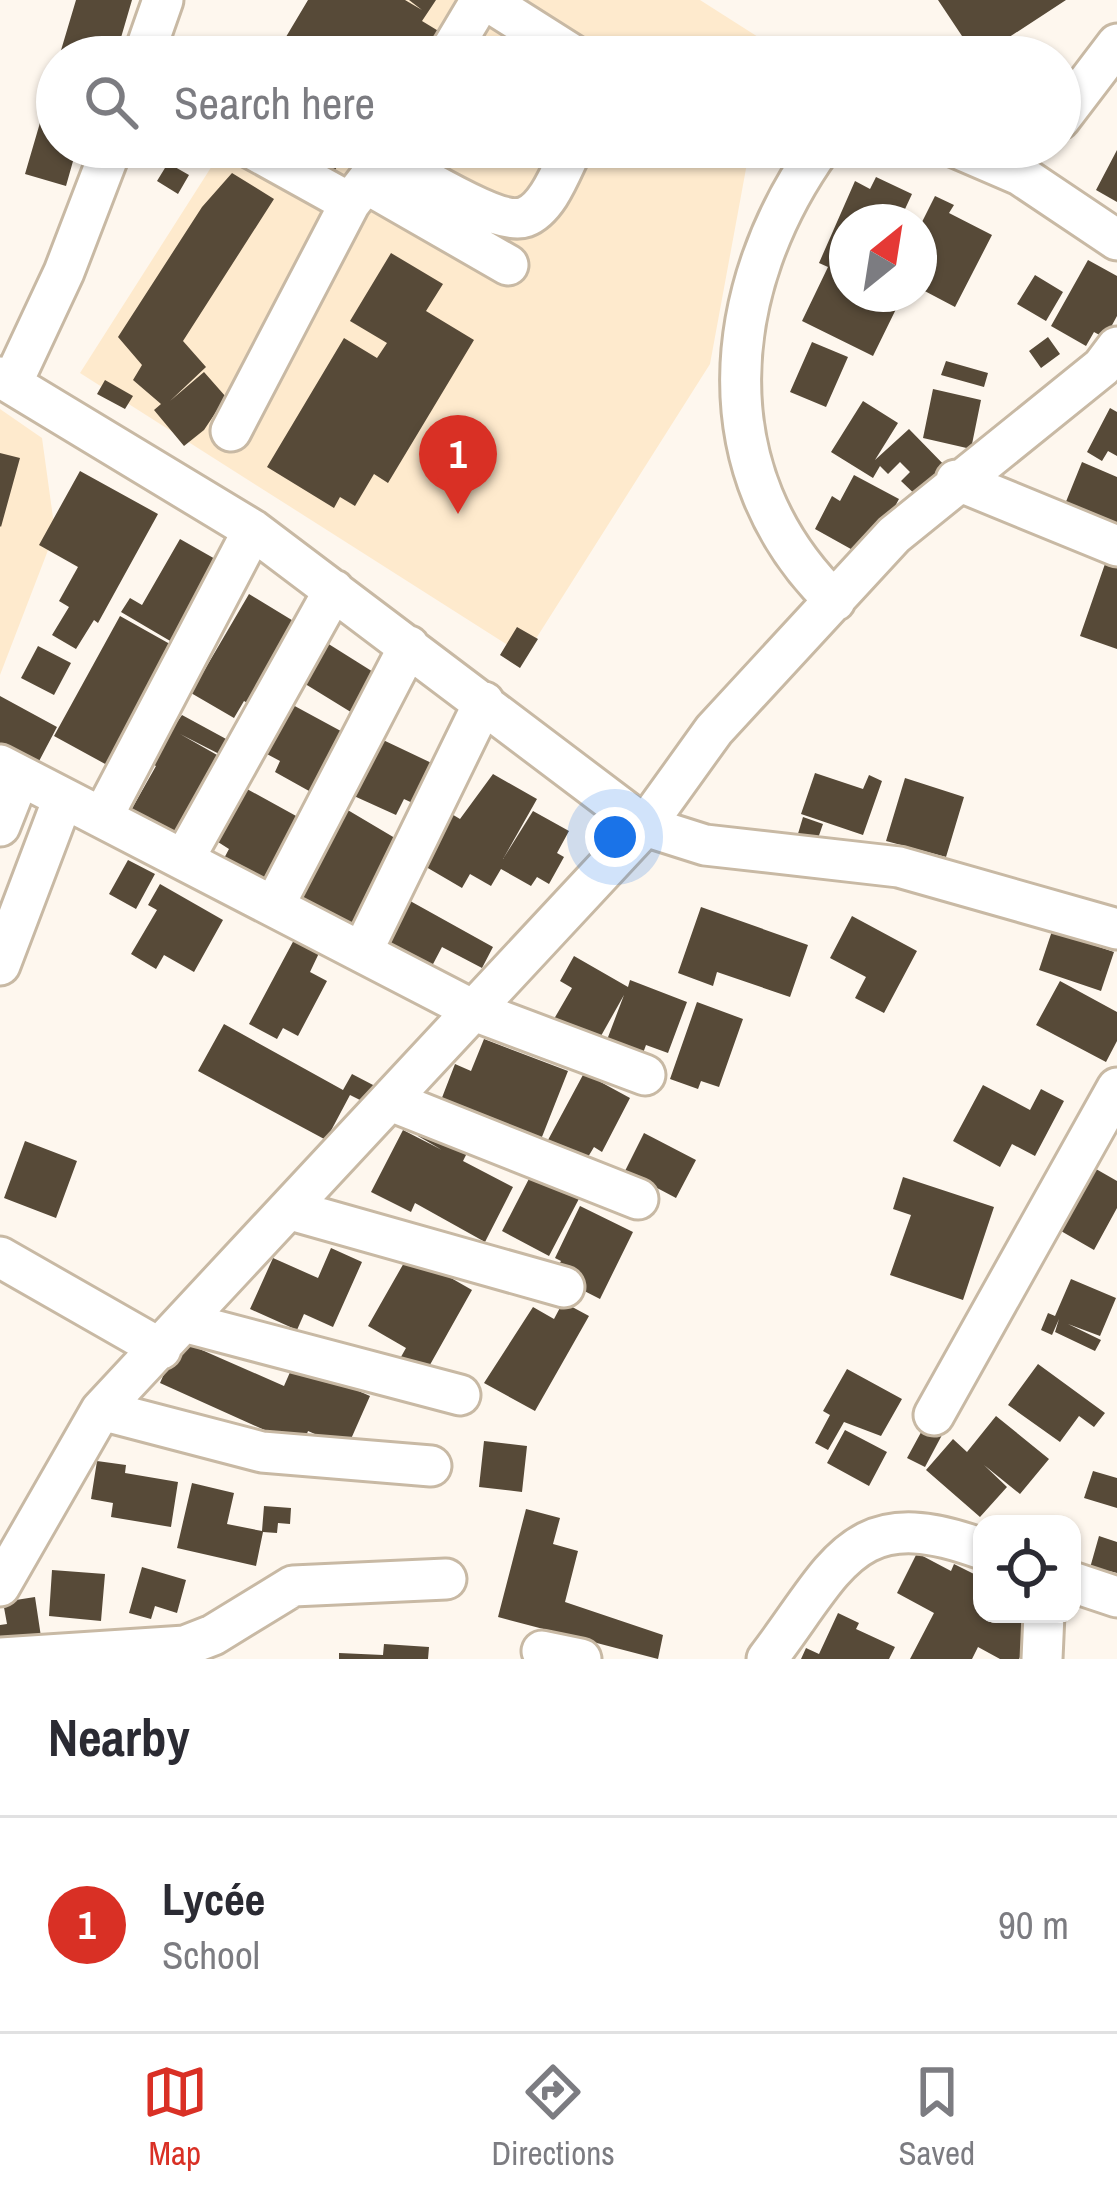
<!DOCTYPE html>
<meta charset="utf-8">
<style>
:root{--surface:#fff;--page:#f2f2f3;--text:#2b2b33;--muted:#7c7c81;--line:#e1e1e2;--accent:#d93025}
body{margin:0;font-family:"Archivo Narrow",sans-serif;background:var(--page);color:var(--text)}
.controls{position:absolute;right:36px;bottom:36px;display:grid;overflow:hidden;border-radius:24px;box-shadow:0 3px 9px #0004}
.controls button{width:108px;height:108px;display:grid;place-items:center;padding:0;border:0;border-bottom:3px solid var(--line);background:var(--surface);color:var(--text);font:60px sans-serif}
.compass{position:absolute;left:829px;top:204px;width:108px;height:108px;border-radius:50%;background:var(--surface);box-shadow:0 3px 9px #0004;rotate:30deg}
.you{position:absolute;left:615px;top:837px;width:42px;height:42px;margin:-30px;border:9px solid #fff;border-radius:50%;background:#1a73e8;box-shadow:0 0 0 18px #1a73e833}
.badge{display:grid;place-items:center;width:78px;height:78px;border-radius:50%;background:var(--accent);color:#fff;font-size:39px;font-weight:700}
.pin{position:absolute;translate:-50% -99px;filter:drop-shadow(0 3px 6px #0008)}
.pin::after{content:'';position:absolute;top:63px;width:42px;height:36px;background:inherit;clip-path:polygon(0 0,100% 0,50% 100%)}
.list{margin:0;padding:0;list-style:none}
h2{display:flex;justify-content:space-between;align-items:center;height:156px;margin:0;padding:0 48px;font-size:51px}
h2 small{font-size:39px;font-weight:400;color:var(--muted)}
.list li{display:grid;grid-template-columns:78px 1fr auto;gap:36px;align-items:center;box-sizing:border-box;height:216px;padding:0 48px;border-top:3px solid var(--line)}
.list b{display:block;font-size:45px;white-space:nowrap}
.list p{margin:0;font-size:39px;white-space:nowrap;color:var(--muted)}
.list em{font-size:39px;font-style:normal;color:var(--muted)}
.icon{flex:none;width:66px;height:66px;fill:none;stroke:currentColor;stroke-width:2;stroke-linecap:round;stroke-linejoin:round}
.map{position:relative;flex:none;width:1117px;height:1659px;overflow:hidden}
.search{position:absolute;background:var(--surface);box-shadow:0 3px 9px #0004;left:36px;right:36px;top:36px;height:132px;display:flex;align-items:center;gap:30px;box-sizing:border-box;padding:0 42px;border-radius:66px;color:var(--muted);font-size:45px}
.sheet{height:372px;background:var(--surface)}
nav{display:flex;justify-content:space-around;align-items:center;box-sizing:border-box;height:168px;border-top:3px solid var(--line);background:var(--surface);font-size:33px;color:var(--muted)}
nav a{display:grid;justify-items:center;gap:6px}
nav .on{color:var(--accent)}
.map>svg:first-child{display:block}
.built{fill:#feeacd}
.building{fill:#574a38}
.lines{fill:none;stroke-linecap:round;stroke-linejoin:round}
.minor-casing{stroke:#c8b9a4;stroke-width:45}
.minor{stroke:#fff;stroke-width:39}
</style>
<div class="map">
<svg width="1117" height="1659" viewBox="0 0 1117 1659">
<rect width="100%" height="100%" fill="#fef7ee"/>
<path class="built" d="M318,0h382l69,44 -3,13h-485z
M224,147h526l-40,217 -185,292 -445,-283z
M0,409l42,29 13,94 -55,143z"/>
<path class="building" d="M76,0h56l-12,41 -11,-3 -5,19h-45z
M308,0h97l17,10 -13,-10h27l-14,21 28,17 -12,19h-164z
M938,0h128l-75,49 -6,-11 -15,10z
M56,68l1,79h20l-11,39 -41,-12z
M268,147h117l-17,29 -27,-16 -13,22z
M1117,150v52l-21,-12z
M168,163l21,12 -11,19 -21,-13z
M232,173l42,26 -91,142 23,26 -36,34 34,-29 22,25 -22,33 -20,16 -30,-36 7,-6 -28,-24 9,-15 -24,-28 84,-130z
M876,177l36,17 -13,28h-52v72h28l23,11 -25,51 -71,-35 26,-54 -9,-4 36,-82 15,8z
M935,196l19,9 -5,8 43,22 -37,72 -36,-19 6,-15 -6,-3v-42z
M391,253l52,31 -17,27 48,29 -86,143 -14,-9 -19,32 -15,-9 -6,11 -67,-41 77,-129 33,20 10,-15 -37,-22z
M1088,260l29,16v40l-12,22 -11,-6 -8,14 -35,-20z
M1035,275l28,17 -17,29 -29,-17z
M1048,337l12,17 -19,14 -12,-17z
M812,342l36,15 -22,50 -36,-15z
M946,361l42,12 -4,14 -43,-12z
M105,380l28,16 -8,13 -28,-15z
M933,389l48,11 -10,49 -48,-11z
M863,401l35,22 -23,37 34,-31 42,43 -29,29 -21,-20 9,-9 -10,-10 -12,12 -8,-8 -7,12 -42,-26z
M1110,408l7,4v44l-9,-5 -6,10 -15,-9z
M0,453l20,5 -19,69 -1,-1z
M1082,462l35,15v66l-58,-24z
M80,471l78,43 -60,109 -4,-3 -18,29 -24,-14 17,-28 -10,-6 19,-34 -39,-22z
M854,475l45,24 -32,59 -52,-29 17,-33 8,5z
M180,539l44,25 -47,81 -56,-33 9,-14 12,7z
M1106,561l11,4v84l-37,-13z
M249,594l51,31 -44,83 -12,-7 -10,17 -43,-25z
M120,616l57,32 -59,123 -64,-35z
M517,627l21,12 -18,29 -20,-13z
M327,643l51,32 -24,39 -52,-32z
M38,646l33,17 -17,32 -33,-17z
M0,696l57,31 -20,38 -37,-19z
M291,704l59,32 -32,60 -43,-24 5,-11 -15,-8z
M182,715l57,31 -8,14 -51,-26 53,30 -46,81 -57,-33 26,-46 -7,-4z
M381,739l59,28 -19,40 -17,-8 -8,16 -42,-19z
M815,773l48,16 6,-14 13,6 -19,54 -62,-21z
M493,774l44,25 -34,60 30,-48 36,20 -12,22 7,4 -15,27 -12,-7 -6,9 -30,-17 -10,17 -21,-12 -8,14 -41,-24 29,-51 10,6z
M905,778l59,19 -18,60 -60,-16z
M247,789l60,33 -38,69 -48,-27 8,-15 -11,-7z
M346,809l59,35 -50,86 -59,-35z
M803,817l20,7 -7,20 -19,-7z
M128,860l27,14 -19,35 -27,-15z
M160,884l63,36 -29,52 -30,-17 -8,14 -25,-15 26,-44 -9,-5z
M403,897l90,50 -11,21 -40,-21 -10,19 -52,-28z
M701,907l107,38 -18,52 -73,-25 -4,14 -35,-13z
M852,916l65,35 -33,62 -29,-15 11,-21 -36,-19z
M1052,931l62,21 -13,39 -62,-21z
M295,938l25,13 -10,21 17,9 -29,55 -15,-8 -6,11 -28,-15z
M574,956l54,31 2,-7 57,22 -19,51 -22,-8 -8,22 -36,-14 22,-58 -27,48 -43,-24 18,-31 -12,-7z
M1060,981l57,31v29l-11,21 -70,-37z
M697,1002l46,17 -24,68 -18,-6 -3,8 -28,-10z
M224,1024l119,66 9,-16 23,12 -9,17 -16,-8 -24,45 -128,-69z
M484,1039l84,32 -30,76 -100,-39 17,-44 16,7z
M584,1073l46,25 -28,54 -8,-5 -6,10 -12,-6 -8,17 -27,-15z
M983,1085l47,25 11,-21 23,12 -29,55 -23,-12 -12,23 -47,-26z
M427,1119l45,24 -9,18 50,26 -28,55 -70,-39 -4,9 -40,-20 32,-62 39,20 -24,-14z
M644,1133l52,27 -20,38 -51,-27z
M25,1141l52,20 -21,57 -52,-20z
M1089,1165l28,16v27l-23,42 -40,-23z
M534,1169l48,24 -33,63 -47,-25z
M903,1177l91,30 -31,93 -73,-25 21,-60 -18,-6z
M580,1206l53,26 -33,67 -47,-24 8,-14 -6,-3z
M331,1248l31,14 -29,65 -29,-13 -7,16 -47,-21 23,-51 45,20z
M409,1254l63,36 -50,89 -25,-15 9,-16 -38,-22z
M1071,1279l45,19 -16,38 -32,-12 33,16 -6,11 -40,-19 4,-13 -7,16 -11,-5 7,-17 7,3z
M563,1302l26,14 -54,95 -51,-28 49,-76 21,12z
M179,1340l105,46 10,-23 76,33 -23,52 -39,-17 -6,16 -142,-64z
M1038,1364l67,49 -11,14 -15,-11 -19,26 -52,-37z
M847,1369l55,30 -21,37 -37,-14 -16,28 -13,-7 15,-28 -7,-4z
M996,1416l53,43 -29,35 -36,-29 23,22 -27,30 -54,-47 27,-31 14,13z
M925,1425l17,10 -17,32 -18,-9z
M845,1430l42,22 -18,34 -42,-23z
M484,1441l43,5 -5,46 -43,-5z
M97,1461l29,4 -1,8 53,9 -7,45 -60,-10 2,-14 -22,-4z
M1093,1471l24,7v30l-33,-10z
M192,1483l42,10 -7,31 35,7 2,-25 27,2 -1,16 -12,-1 -1,10 -14,-1 -7,34 -79,-18z
M526,1509l34,9 -7,26 25,7 -13,51 98,33 -5,24 -160,-42z
M1099,1536l18,6v31l-8,-2 -2,7 -21,4z
M917,1553l34,18 3,-7 28,14v36h44l-3,7 13,7 -17,31h-19l-22,-12 -6,12h-62l24,-46 -37,-20z
M142,1567l44,13 -9,33 -22,-7 -4,13 -22,-6z
M52,1570l53,4 -4,47 -52,-5z
M35,1597l8,53 -43,6v-31l7,-1 -4,-22z
M838,1613l21,10 -3,6 39,18 -6,12h-88l5,-11 13,6z
M384,1644l45,3 -1,12h-89v-6l44,2z"/>
<g class="lines">
<defs>
<path id="minor" d="M486,0l90,57
M143,57l20,-57
M447,57l34,-57
M1060,119l57,-75
M249,147l101,56
M821,147c-101,140 -118,327 14,454
M955,147l65,28 97,65
M386,158c28,14 111,69 139,59 24,-9 37,-49 48,-70
M367,184l141,81
M0,377l253,153 392,296 60,19 194,22 218,62
M13,381l51,-109 48,-125
M231,431l119,-228 43,-56
M956,480l161,66
M0,765l477,247 168,63
M103,816l150,-286
M0,826l19,-48
M184,859l150,-269
M274,906l135,-260
M362,952l122,-250
M0,965l63,-166
M391,1101l247,98
M291,1210l273,77
M0,1257l161,92
M187,1323l273,72
M101,1410l161,42 169,14
M934,1415l183,-327
M1072,1582l45,15
M0,1586l101,-176 544,-584 69,-96 180,-195 208,-168 15,-20
M542,1651l39,8
M0,1658l185,-12 28,-11 80,-49 153,-7
M767,1659c71,-93 86,-158 215,-110
M1042,1659l2,-45"/>
</defs>
<use href="#minor" class="minor-casing"/>
<use href="#minor" class="minor"/>
</g>
</svg>
<div class="controls">
<button><svg class="icon" aria-label="locate" viewBox="0 0 24 24"><circle cx="12" cy="12" r="6"/><path d="M12 2v4M12 18v4M2 12h4M18 12h4"/></svg></button>
</div>
<svg class="compass" viewBox="-18 -18 36 36"><path d="M0-13l5 13h-10z" fill="#e53935"/><path d="M0 13l5-13h-10z" fill="#7c7c81"/></svg>
<div class="you"></div>
<div class="pin badge" style="left:458px;top:514px">1</div>
<div class="search"><svg class="icon" aria-label="search" viewBox="0 0 24 24"><circle cx="10" cy="10" r="6"/><path d="M15 15l6 6"/></svg>Search here</div>
</div>
<section class="sheet">
<h2>Nearby<small></small></h2>
<ul class="list">
<li><span class="badge">1</span><div><b>Lycée</b><p>School</p></div><em>90 m</em></li>
</ul>
</section>
<nav>
<a class="on"><svg class="icon" aria-label="map" viewBox="0 0 24 24"><path d="M3 6l6-2 6 2 6-2v14l-6 2-6-2-6 2zM9 4v14M15 6v14"/></svg>Map</a>
<a><svg class="icon" aria-label="directions" viewBox="0 0 24 24"><path d="M12 3l9 9-9 9-9-9zM9 14v-3h6M13 9l2 2-2 2"/></svg>Directions</a>
<a><svg class="icon" aria-label="saved" viewBox="0 0 24 24"><path d="M7 4h10v16l-5-4-5 4z"/></svg>Saved</a>
</nav>
